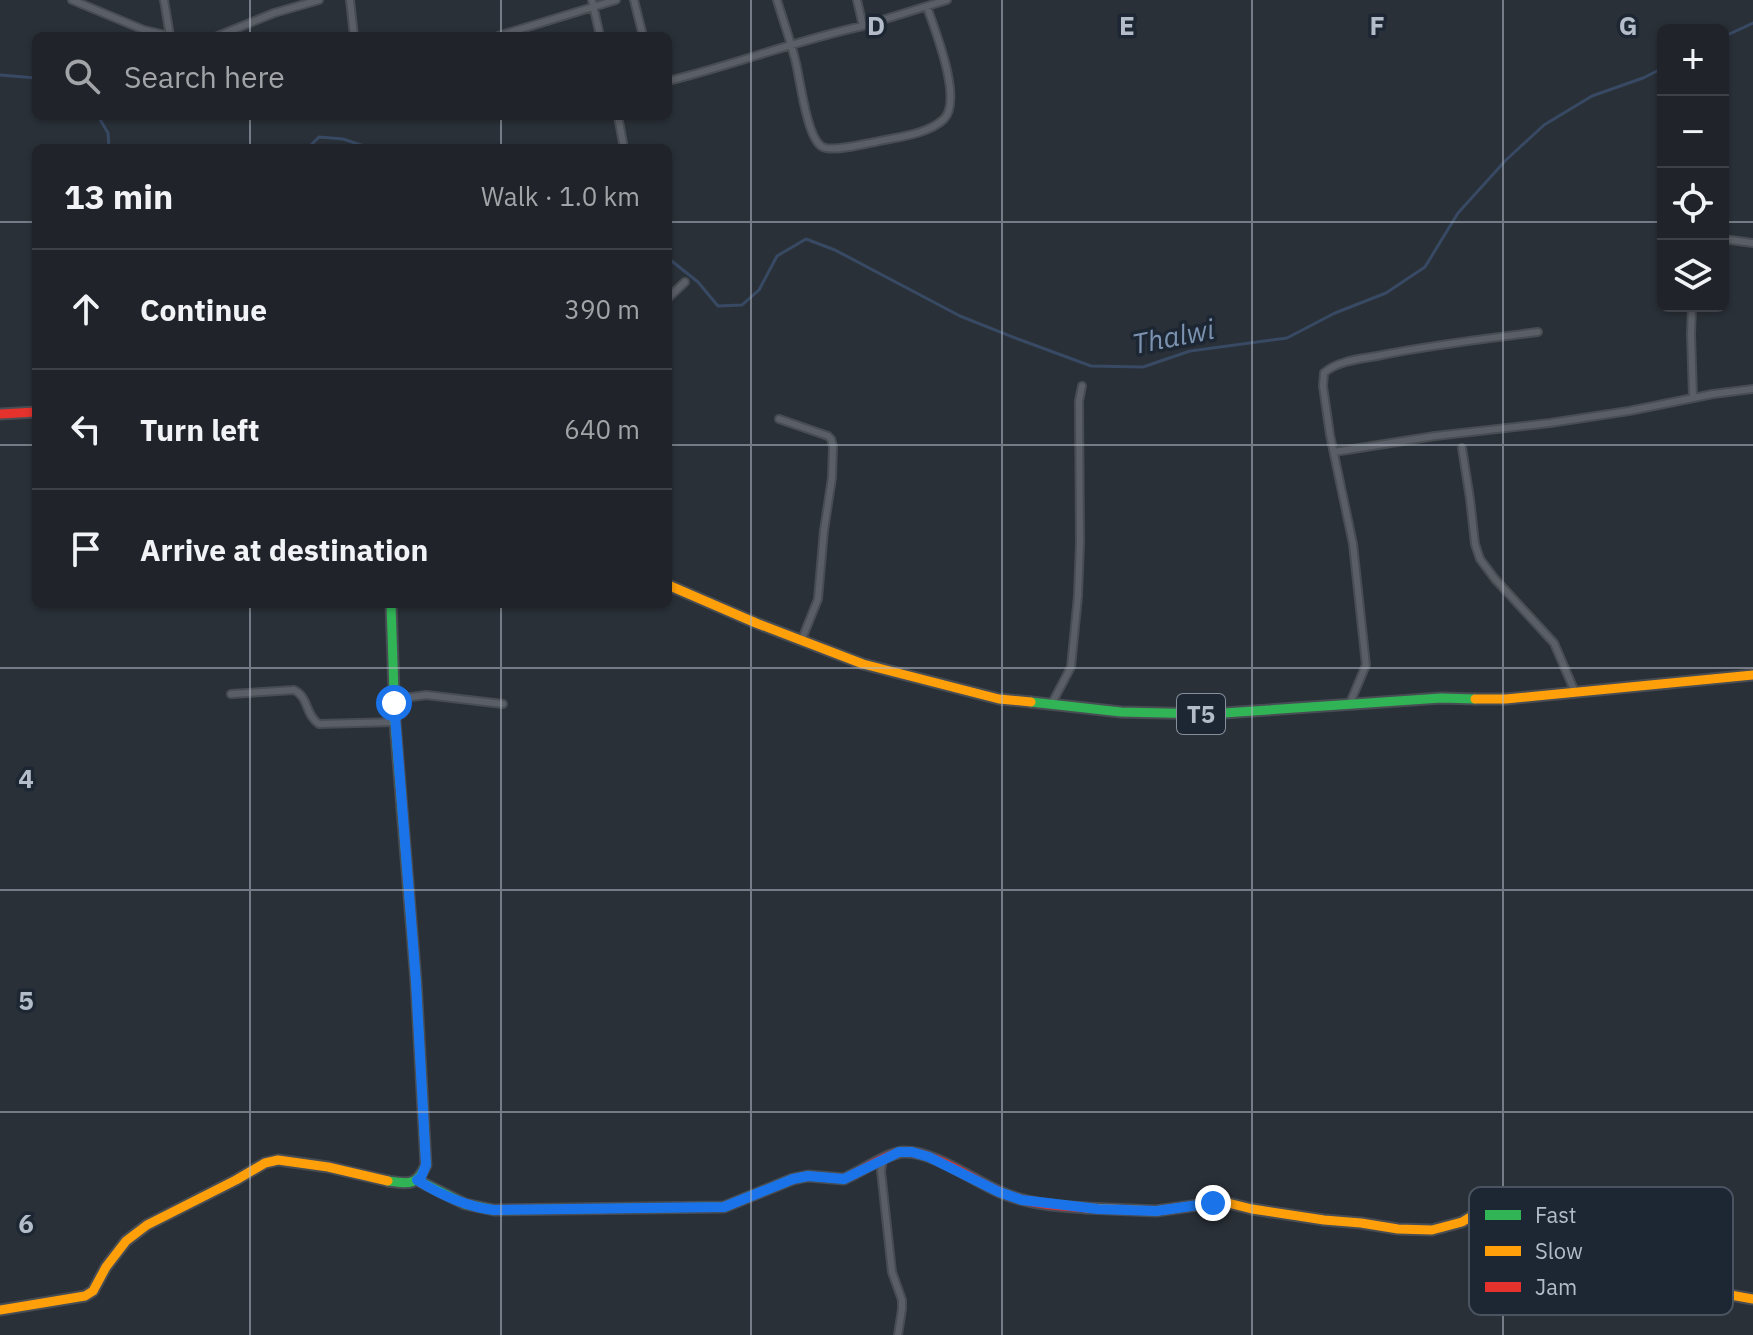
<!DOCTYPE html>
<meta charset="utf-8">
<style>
:root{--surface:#20242a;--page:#2d3036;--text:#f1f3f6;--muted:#a2a4a8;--line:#3d4147}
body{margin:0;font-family:"IBM Plex Sans",sans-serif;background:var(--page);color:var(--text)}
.controls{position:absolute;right:24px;top:24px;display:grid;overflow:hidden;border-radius:12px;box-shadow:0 2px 6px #0004}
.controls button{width:72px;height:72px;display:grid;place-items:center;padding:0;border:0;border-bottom:2px solid var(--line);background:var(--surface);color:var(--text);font:40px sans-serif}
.stop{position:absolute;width:24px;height:24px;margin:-18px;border:6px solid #1a73e8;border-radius:50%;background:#fff}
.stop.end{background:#1a73e8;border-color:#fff;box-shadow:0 2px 8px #0008}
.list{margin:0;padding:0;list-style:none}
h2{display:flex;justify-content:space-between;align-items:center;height:104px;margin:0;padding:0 32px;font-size:34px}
h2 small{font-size:26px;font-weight:400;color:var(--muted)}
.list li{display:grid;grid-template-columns:52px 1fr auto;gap:24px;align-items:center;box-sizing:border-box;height:120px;padding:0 32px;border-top:2px solid var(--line)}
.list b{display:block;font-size:30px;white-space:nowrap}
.list em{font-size:26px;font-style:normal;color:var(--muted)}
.icon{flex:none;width:44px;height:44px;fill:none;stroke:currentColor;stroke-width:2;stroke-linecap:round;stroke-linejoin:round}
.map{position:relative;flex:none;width:1753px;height:1335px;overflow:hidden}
.search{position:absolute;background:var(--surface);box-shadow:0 2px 6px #0004;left:32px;top:32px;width:640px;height:88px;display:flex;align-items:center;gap:20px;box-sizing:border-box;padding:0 28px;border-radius:12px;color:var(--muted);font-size:30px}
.panel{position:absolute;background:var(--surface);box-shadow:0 2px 6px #0004;left:32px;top:144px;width:640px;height:464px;border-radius:12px}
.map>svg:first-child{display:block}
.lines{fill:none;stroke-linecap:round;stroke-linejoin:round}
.stream{stroke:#384963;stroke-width:3}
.street-casing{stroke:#484c53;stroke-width:10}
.fast-casing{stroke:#484c53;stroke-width:13}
.slow-casing{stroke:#484c53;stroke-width:13}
.jam-casing{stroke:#484c53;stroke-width:13}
.street{stroke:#5a5e66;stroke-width:6}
.fast{stroke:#30b455;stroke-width:9}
.slow{stroke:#ff9f0a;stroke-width:9}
.jam{stroke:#e5322d;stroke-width:9}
.route{stroke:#1a73e8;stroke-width:10}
.grid{fill:none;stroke:#b4bcc9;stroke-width:2;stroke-opacity:0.55}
.labels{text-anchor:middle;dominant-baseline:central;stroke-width:7;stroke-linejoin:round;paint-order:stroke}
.shield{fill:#1d2633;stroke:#878f9c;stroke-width:2}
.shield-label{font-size:24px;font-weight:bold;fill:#b4bcc9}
.water-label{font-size:28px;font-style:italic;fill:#7c92b1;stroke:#1d2633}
.key{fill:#1d2633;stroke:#4a5360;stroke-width:2}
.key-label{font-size:22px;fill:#b4bcc9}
.grid-label{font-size:26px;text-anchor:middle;font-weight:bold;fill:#b4bcc9;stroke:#1d2633;stroke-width:7;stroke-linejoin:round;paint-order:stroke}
</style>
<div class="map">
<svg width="1753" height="1335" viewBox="0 0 1753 1335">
<rect width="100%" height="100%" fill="#2a3038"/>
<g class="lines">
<path class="stream" d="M1723,37l30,-14
M0,75l36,3
M98,116l10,17 1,15
M308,148l11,-11 24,2 27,9
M668,258l30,24 20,24 24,-1 17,-15 18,-34 29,-17 29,11 125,66 58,23 73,27 52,1 47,-16 97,-13 48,-25 51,-20 39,-26 33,-54 48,-53 38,-35 48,-29 51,-18 20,-10"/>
<defs>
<path id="street" d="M72,0l72,30 26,6 -6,-36
M350,0l4,36
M592,0l8,36
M634,0l9,36
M777,0c6,20 13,39 18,59 5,18 11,76 26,87 9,7 42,-2 54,-4 21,-5 52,-7 69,-23 19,-19 -9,-89 -17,-112
M857,0l6,26 84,-26
M218,36l56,-23 45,-13
M498,36l118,-36
M668,81c66,-16 129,-41 195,-55
M618,116l5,27
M1723,239l30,4
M668,298l17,-16
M1692,306l-1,28 2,63
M779,419l49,17 3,3 2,7 -1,32 -8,52 -6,69 -16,40
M1462,448l8,51 5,45 5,15 15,20 59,64 21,49
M1334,452l101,-16 115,-13 79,-12 84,-17 40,-5
M231,694l63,-4c15,7 11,25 25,34l76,-2
M394,703l17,-6 15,-2 77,9
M1350,703l16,-38 -13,-121 -23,-109 -7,-49 1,-13c13,-12 36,-14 53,-17 53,-11 107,-17 161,-24
M1051,705l20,-38 7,-71 2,-53 -1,-142 3,-15
M883,1159l-2,12 11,101 10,28v9l-4,26"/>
<path id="fast" d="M1031,702l90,10 88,2 232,-16 34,1
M417,1180l48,24 29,6 230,-3 69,-28 15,-3 36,3 8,-4
M388,1181c21,3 29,5 38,-16l-10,-183 -21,-260 -4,-118"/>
<path id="slow" d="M668,585l88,38 107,41 136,35 32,3
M1475,699h31l247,-24
M1086,1208l70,3 57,-8h15l24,6 72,11 37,3 37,6 34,1 30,-8 20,-12 18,-3 16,6 22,30 9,7 13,6 88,24 105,19
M0,1310l85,-14 8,-5 13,-24 20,-26 21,-16 89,-45 29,-17 13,-3 50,7 60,14"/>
<path id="jam" d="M0,414l36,-2
M852,1175c14,-7 37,-22 51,-23 29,-2 71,29 97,40 26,12 58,14 86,16"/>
</defs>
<use href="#street" class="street-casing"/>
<use href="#fast" class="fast-casing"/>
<use href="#slow" class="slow-casing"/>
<use href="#jam" class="jam-casing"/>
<use href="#street" class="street"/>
<use href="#fast" class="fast"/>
<use href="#slow" class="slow"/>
<use href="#jam" class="jam"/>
</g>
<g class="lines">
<path class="route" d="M394,703l22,279 10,183 -5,12 -4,3c24,15 49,27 77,30l230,-3 69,-28 15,-3 36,3 55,-27h13l17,5 70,35 23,8 76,9 58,2 57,-8"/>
</g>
<path class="grid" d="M250,0v36M501,0v36M751,0v1335M1002,0v1335M1252,0v1335M1503,0v1335M250,116v32M501,116v32M0,222h36M668,222h995M1723,222h30M0,445h36M668,445h1085M250,604v731M501,604v731M0,668h1753M0,890h1753M0,1112h1753"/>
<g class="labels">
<rect class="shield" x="1177" y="694" width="48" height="40" rx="6"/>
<g class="shield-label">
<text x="1201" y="714">T5</text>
</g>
<g class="water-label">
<text transform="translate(1173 336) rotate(-11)">Thalwi</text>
</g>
</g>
<rect x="1469" y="1187" width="264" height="128" rx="12" class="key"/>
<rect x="1485" y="1210" width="36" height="10" fill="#30b455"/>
<rect x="1485" y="1246" width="36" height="10" fill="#ff9f0a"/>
<rect x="1485" y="1282" width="36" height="10" fill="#e5322d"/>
<g class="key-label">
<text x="1535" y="1223">Fast</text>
<text x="1535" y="1259">Slow</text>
<text x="1535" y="1295">Jam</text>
</g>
<g class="grid-label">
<text x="876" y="35">D</text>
<text x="1127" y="35">E</text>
<text x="1377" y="35">F</text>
<text x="1628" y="35">G</text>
<text x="26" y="788">4</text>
<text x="26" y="1010">5</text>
<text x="26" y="1233">6</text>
</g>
</svg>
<div class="controls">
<button>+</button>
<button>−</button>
<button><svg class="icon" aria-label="locate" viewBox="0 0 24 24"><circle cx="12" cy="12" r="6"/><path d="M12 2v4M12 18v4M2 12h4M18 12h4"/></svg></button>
<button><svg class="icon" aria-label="layers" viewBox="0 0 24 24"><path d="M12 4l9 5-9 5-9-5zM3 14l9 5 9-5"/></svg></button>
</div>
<div class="stop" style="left:394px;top:703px"></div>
<div class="stop end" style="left:1213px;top:1203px"></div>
<div class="search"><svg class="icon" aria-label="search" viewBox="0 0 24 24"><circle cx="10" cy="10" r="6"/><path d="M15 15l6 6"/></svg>Search here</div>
<section class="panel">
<h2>13 min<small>Walk · 1.0 km</small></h2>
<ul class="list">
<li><svg class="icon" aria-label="ahead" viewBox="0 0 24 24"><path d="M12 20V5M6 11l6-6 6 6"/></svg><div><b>Continue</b></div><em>390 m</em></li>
<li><svg class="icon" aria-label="left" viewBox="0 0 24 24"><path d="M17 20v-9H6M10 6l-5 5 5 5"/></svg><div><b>Turn left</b></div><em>640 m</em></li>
<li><svg class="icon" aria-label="arrive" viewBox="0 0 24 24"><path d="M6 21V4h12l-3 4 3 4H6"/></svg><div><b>Arrive at destination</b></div></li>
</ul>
</section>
</div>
